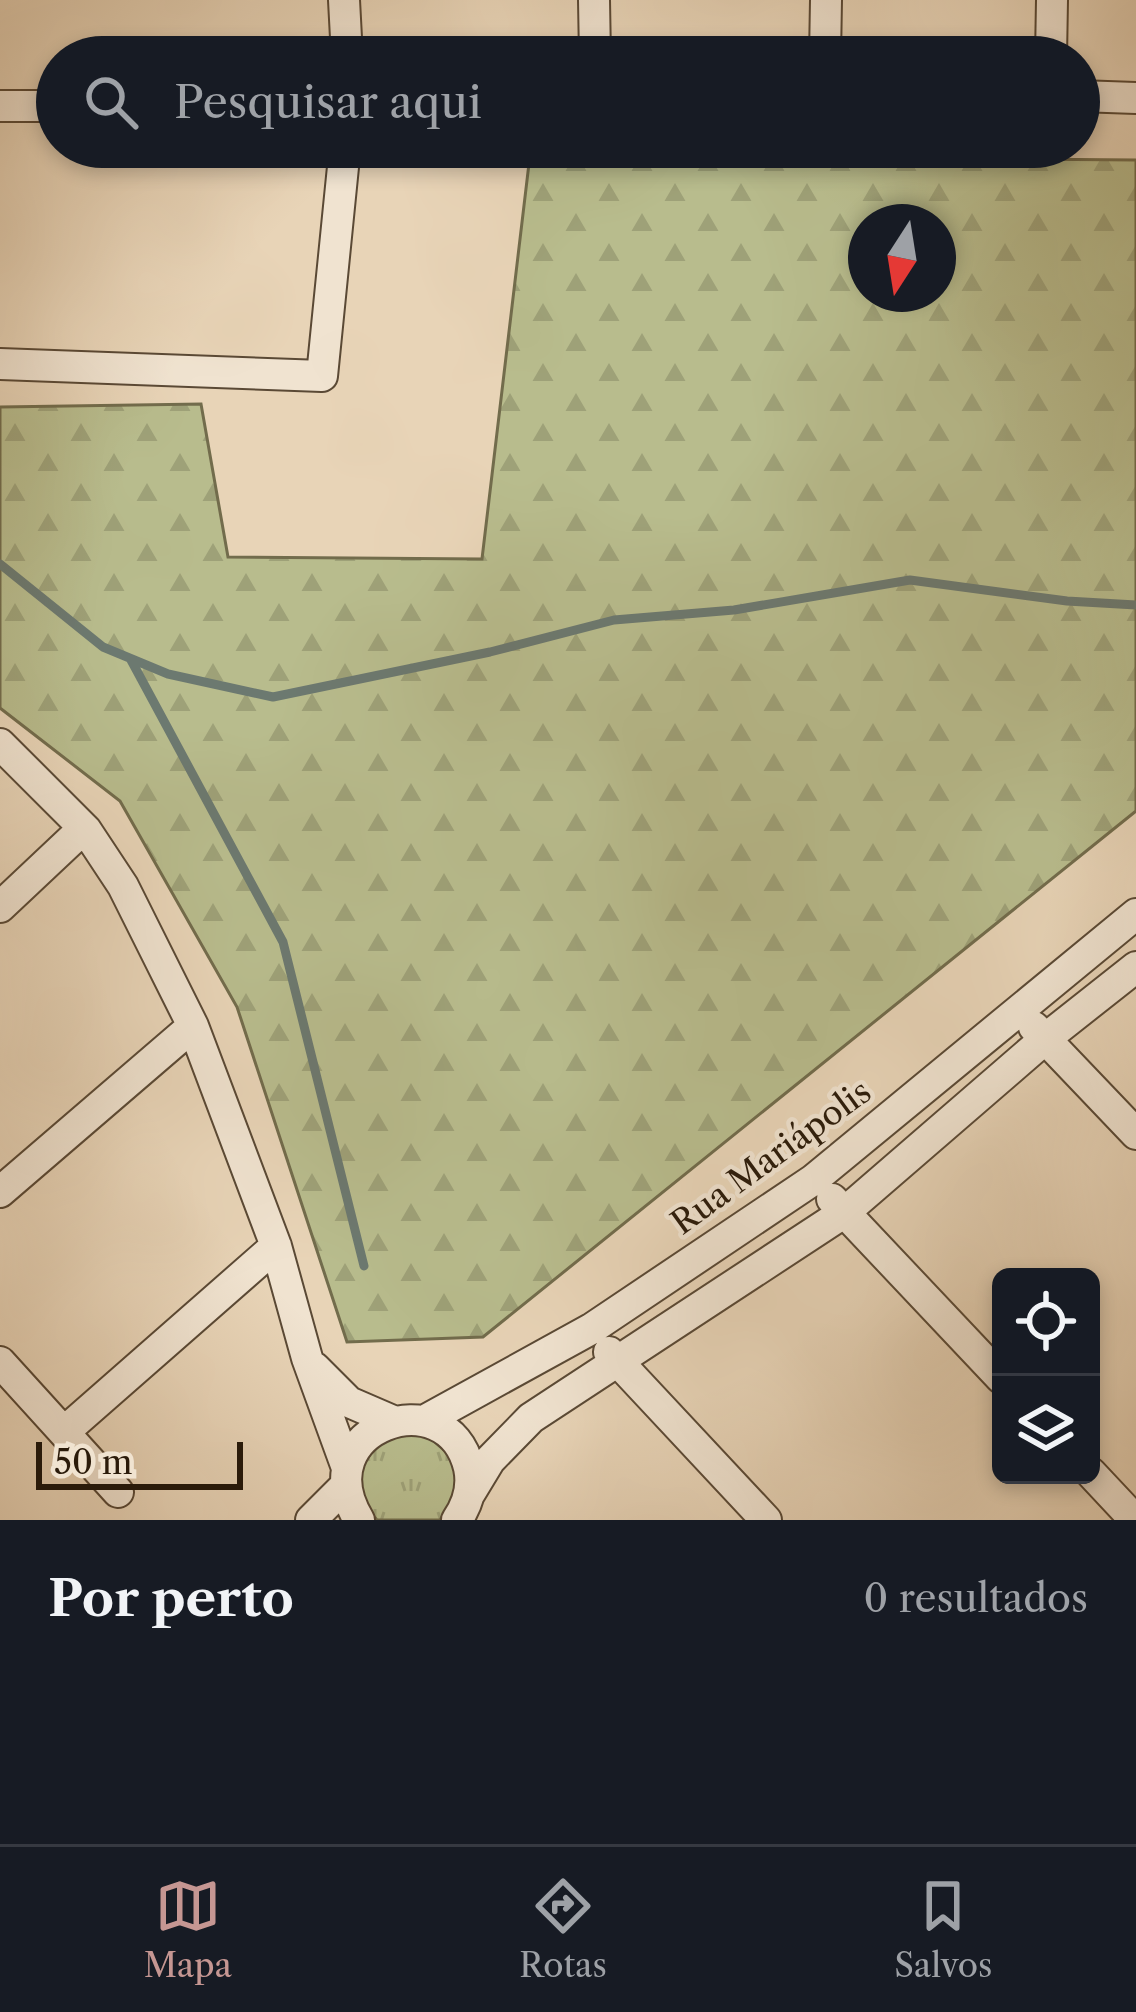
<!DOCTYPE html>
<html lang="pt">
<meta charset="utf-8">
<style>
:root{--surface:#171b24;--page:#242831;--text:#f1f3f6;--muted:#9ea1a6;--line:#363941;--accent:#c59692}
body{margin:0;font-family:"Libre Caslon Text",serif;background:var(--page);color:var(--text)}
.controls{position:absolute;right:36px;bottom:36px;display:grid;overflow:hidden;border-radius:18px;box-shadow:0 6px 18px #0003}
.controls button{width:108px;height:108px;display:grid;place-items:center;padding:0;border:0;border-bottom:3px solid var(--line);background:var(--surface);color:var(--text);font:60px sans-serif}
.compass{position:absolute;left:848px;top:204px;width:108px;height:108px;border-radius:50%;background:var(--surface);box-shadow:0 6px 18px #0003;rotate:192deg}
.scale{position:absolute;left:36px;bottom:30px;width:207px;box-sizing:border-box;padding-left:12px;border:6px solid #2b1b0a;border-top:0;font-size:33px;line-height:42px;white-space:nowrap;color:#2b1b0a;-webkit-text-stroke:9px #f0e3d0;paint-order:stroke}
.list{margin:0;padding:0;list-style:none}
h2{display:flex;justify-content:space-between;align-items:center;height:156px;margin:0;padding:0 48px;font-size:51px}
h2 small{font-size:39px;font-weight:400;color:var(--muted)}
.icon{flex:none;width:66px;height:66px;fill:none;stroke:currentColor;stroke-width:2;stroke-linecap:round;stroke-linejoin:round}
.map{position:relative;flex:none;width:1136px;height:1520px;overflow:hidden}
.search{position:absolute;background:var(--surface);box-shadow:0 6px 18px #0003;left:36px;right:36px;top:36px;height:132px;display:flex;align-items:center;gap:30px;box-sizing:border-box;padding:0 42px;border-radius:66px;color:var(--muted);font-size:45px}
.sheet{height:324px;background:var(--surface)}
nav{display:flex;justify-content:space-around;align-items:center;box-sizing:border-box;height:168px;border-top:3px solid var(--line);background:var(--surface);font-size:33px;color:var(--muted)}
nav a{display:grid;justify-items:center;gap:6px}
nav .on{color:var(--accent)}
.map>svg:first-child{display:block}
.grass{fill:url(#grass-tufts);stroke:#726c4c;stroke-width:3}
.forest{fill:url(#forest-firs);stroke:#726c4c;stroke-width:3;fill-rule:evenodd}
.lines{fill:none;stroke-linecap:round;stroke-linejoin:round}
.stream{stroke:#6c7970;stroke-width:9}
.minor-casing{stroke:#5a4935;stroke-width:34}
.minor{stroke:#f0e3d0;stroke-width:30}
.labels{text-anchor:middle;dominant-baseline:central;stroke-width:9;stroke-linejoin:round;paint-order:stroke}
.street-label{font-size:33px;fill:#2b1b0a;stroke:#f0e3d0}
</style>
<div class="map">
<svg width="1136" height="1520" viewBox="0 0 1136 1520">
<defs>
<pattern id="grass-tufts" width="24" height="20" patternUnits="userSpaceOnUse" patternTransform="scale(3)"><rect width="24" height="20" fill="#b8bc8d"/><path d="M3 7l-1-3M5 7V3M7 7l1-3M15 17l-1-3M17 17v-4M19 17l1-3" fill="none" stroke="#9ea178"/></pattern>
<pattern id="forest-firs" width="22" height="20" patternUnits="userSpaceOnUse" patternTransform="scale(3)"><rect width="22" height="20" fill="#b8bc8d"/><path d="M5 1l3.5 6h-7zM16 11l3.5 6h-7z" fill="#9ea178"/></pattern>
</defs>
<rect width="100%" height="100%" fill="#e8d4b7"/>
<filter id="stains"><feTurbulence type="fractalNoise" baseFrequency=".00167" numOctaves="4"/><feColorMatrix values="0 0 0 0 .2 0 0 0 0 .09 0 0 0 0 .02 0 0 0 .5 -.17"/></filter>
<radialGradient id="worn" r=".72"><stop offset=".6" stop-color="#630" stop-opacity="0"/><stop offset="1" stop-color="#630" stop-opacity=".3"/></radialGradient>
<path class="grass" d="M396,1433l31,2 25,22 6,34 -18,29h-63c-31,-36 -18,-65 19,-87z"/>
<path class="forest" d="M530,155l606,5v651l-653,526 -136,5 -110,-335 -117,-206 -120,-93v-301l201,-3 27,153 254,2zM866,222h72v72h-72z"/>
<g class="lines">
<path class="stream" d="M0,564l103,83 65,27 105,23 217,-45 124,-32 120,-10 176,-30 157,21 69,4
M131,660l152,282 81,324"/>
<defs>
<path id="minor" d="M344,0l3,57
M594,0l1,57
M825,57l1,-57
M1051,57l1,-57
M1079,96l57,2
M0,106h57
M0,364l322,12 23,-229
M0,744l86,86 37,56 70,140 83,220 31,112 40,110
M0,907l84,-79
M1034,1027l102,107
M0,1192l193,-166
M832,1199l169,179
M609,1352l157,168
M0,1362l118,130
M315,1368l34,34 44,19
M424,1421l167,-92 222,-149 323,-266
M64,1432l212,-186
M1091,1473l44,47
M470,1493l20,-33 41,-42 314,-206 200,-173 91,-72
M311,1520l35,-35
M359,1520c-56,-92 89,-143 110,-52 4,19 -1,36 -12,52"/>
</defs>
<use href="#minor" class="minor-casing"/>
<use href="#minor" class="minor"/>
</g>
<g class="labels">
<g class="street-label">
<text transform="translate(771 1157) rotate(-36)">Rua Mariápolis</text>
</g>
</g>
<rect width="100%" height="100%" filter="url(#stains)"/>
<rect width="100%" height="100%" fill="url(#worn)"/>
</svg>
<div class="controls">
<button><svg class="icon" aria-label="locate" viewBox="0 0 24 24"><circle cx="12" cy="12" r="6"/><path d="M12 2v4M12 18v4M2 12h4M18 12h4"/></svg></button>
<button><svg class="icon" aria-label="layers" viewBox="0 0 24 24"><path d="M12 4l9 5-9 5-9-5zM3 14l9 5 9-5"/></svg></button>
</div>
<svg class="compass" viewBox="-18 -18 36 36"><path d="M0-13l5 13h-10z" fill="#e53935"/><path d="M0 13l5-13h-10z" fill="#9ea1a6"/></svg>
<div class="scale">50 m</div>
<div class="search"><svg class="icon" aria-label="search" viewBox="0 0 24 24"><circle cx="10" cy="10" r="6"/><path d="M15 15l6 6"/></svg>Pesquisar aqui</div>
</div>
<section class="sheet">
<h2>Por perto<small>0 resultados</small></h2>
<ul class="list">
</ul>
</section>
<nav>
<a class="on"><svg class="icon" aria-label="map" viewBox="0 0 24 24"><path d="M3 6l6-2 6 2 6-2v14l-6 2-6-2-6 2zM9 4v14M15 6v14"/></svg>Mapa</a>
<a><svg class="icon" aria-label="directions" viewBox="0 0 24 24"><path d="M12 3l9 9-9 9-9-9zM9 14v-3h6M13 9l2 2-2 2"/></svg>Rotas</a>
<a><svg class="icon" aria-label="saved" viewBox="0 0 24 24"><path d="M7 4h10v16l-5-4-5 4z"/></svg>Salvos</a>
</nav>
